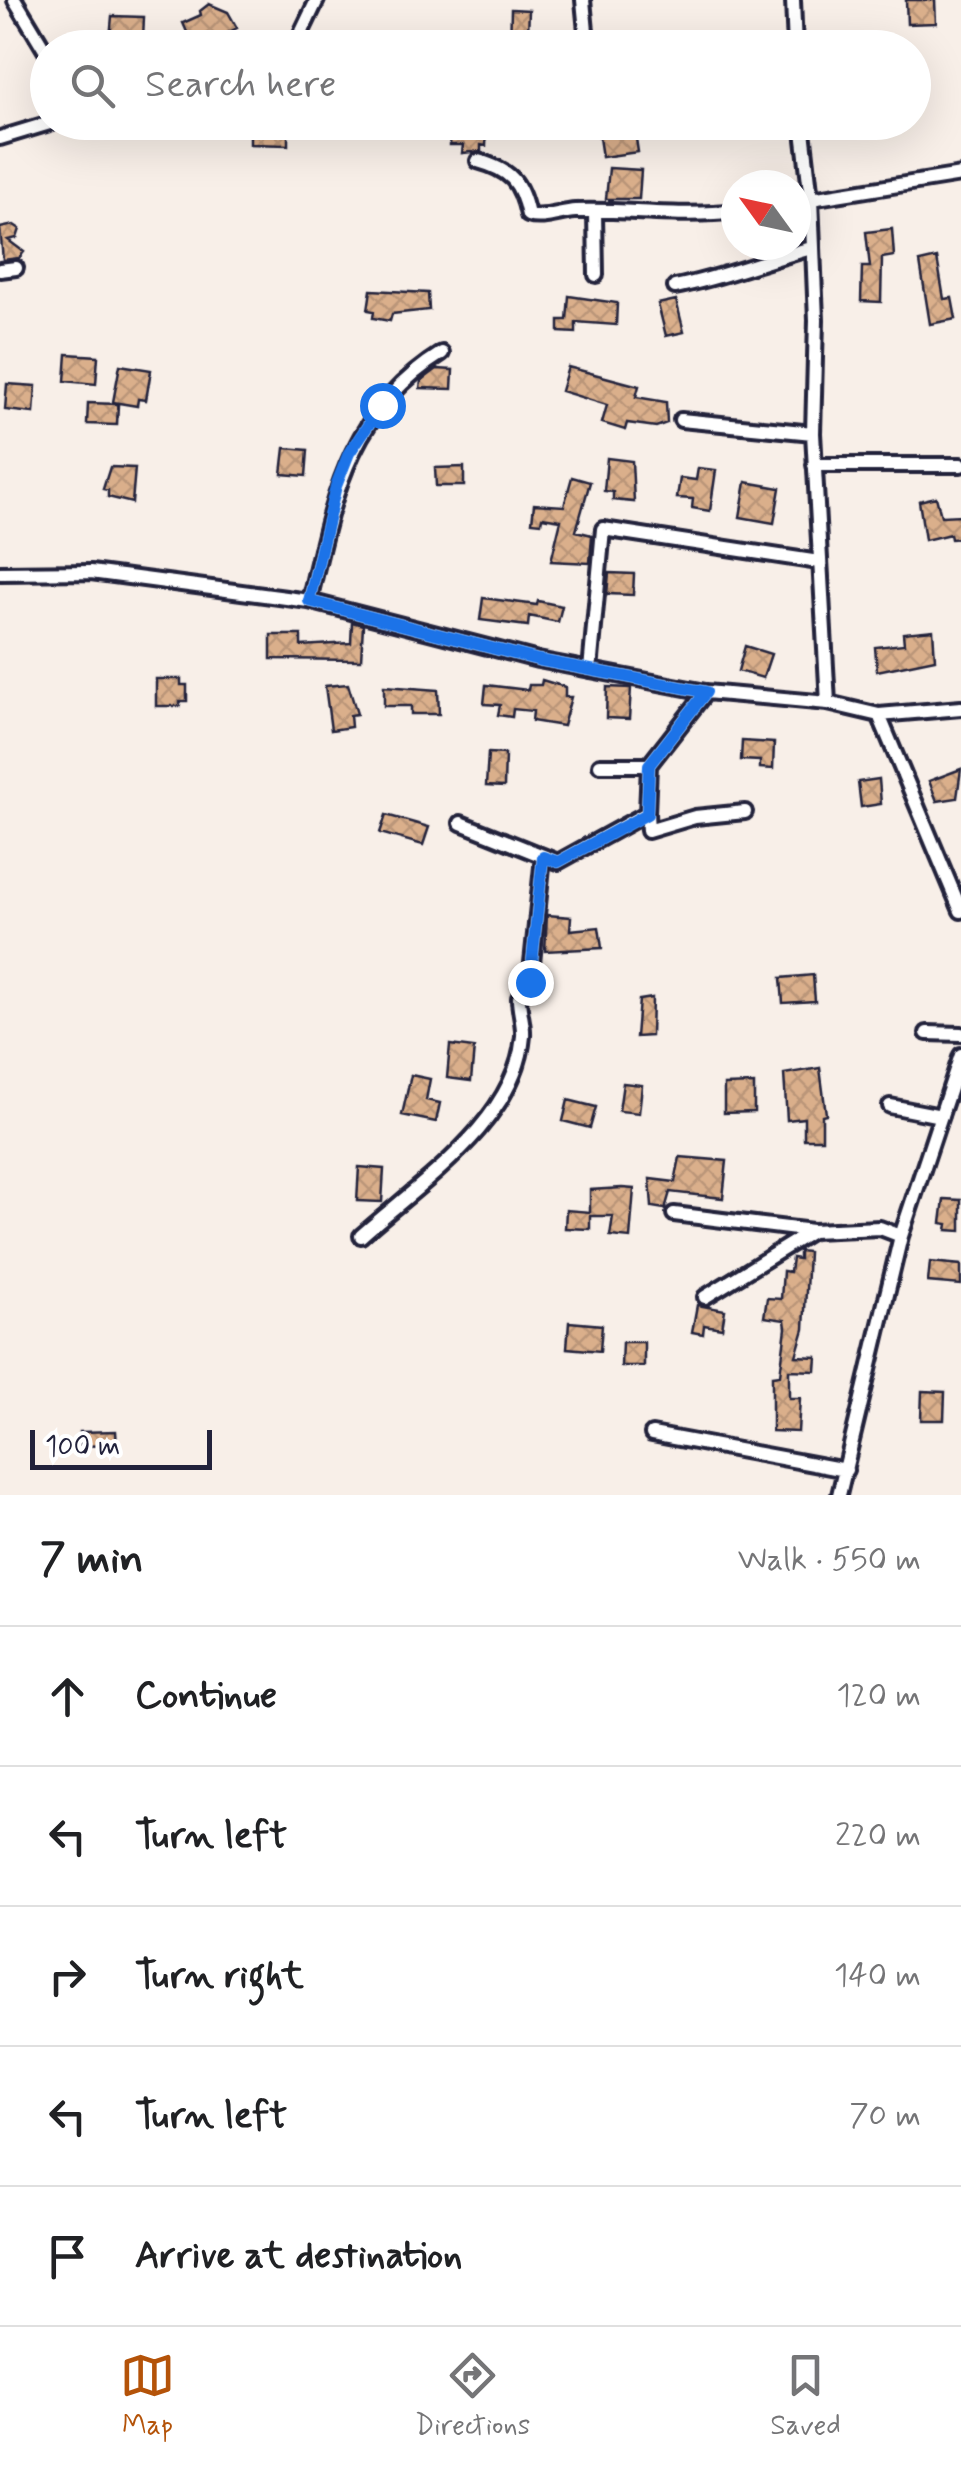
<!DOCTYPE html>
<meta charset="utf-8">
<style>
:root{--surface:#fff;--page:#f6f6f6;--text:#202124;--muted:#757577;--line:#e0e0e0;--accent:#b45309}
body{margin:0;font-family:Mynerve,sans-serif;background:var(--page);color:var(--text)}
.compass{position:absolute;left:721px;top:170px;width:90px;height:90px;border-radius:50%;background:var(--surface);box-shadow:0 10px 40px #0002;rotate:303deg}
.scale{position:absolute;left:30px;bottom:25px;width:182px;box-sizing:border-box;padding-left:10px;border:5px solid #22223b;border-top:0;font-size:28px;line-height:35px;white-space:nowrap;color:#22223b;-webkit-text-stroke:8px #fff;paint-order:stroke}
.stop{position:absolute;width:30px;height:30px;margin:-22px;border:8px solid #1a73e8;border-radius:50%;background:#fff}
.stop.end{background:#1a73e8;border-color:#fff;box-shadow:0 2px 10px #0008}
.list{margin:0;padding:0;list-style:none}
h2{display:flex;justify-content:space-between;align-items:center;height:130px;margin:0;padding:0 40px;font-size:42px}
h2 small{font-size:32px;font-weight:400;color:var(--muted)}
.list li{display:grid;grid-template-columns:65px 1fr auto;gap:30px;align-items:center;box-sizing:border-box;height:140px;padding:0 40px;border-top:2px solid var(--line)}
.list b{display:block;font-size:38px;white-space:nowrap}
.list em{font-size:32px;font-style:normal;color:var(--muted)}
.icon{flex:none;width:55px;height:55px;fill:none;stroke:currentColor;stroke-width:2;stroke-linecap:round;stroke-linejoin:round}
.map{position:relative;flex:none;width:961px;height:1495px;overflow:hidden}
.search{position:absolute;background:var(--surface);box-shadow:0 10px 40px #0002;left:30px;right:30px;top:30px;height:110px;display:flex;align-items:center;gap:25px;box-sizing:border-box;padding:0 35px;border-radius:55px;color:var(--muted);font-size:38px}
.sheet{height:830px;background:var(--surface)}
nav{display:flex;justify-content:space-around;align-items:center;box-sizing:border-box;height:140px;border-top:2px solid var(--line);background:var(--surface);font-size:28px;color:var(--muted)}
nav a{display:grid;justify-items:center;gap:5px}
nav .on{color:var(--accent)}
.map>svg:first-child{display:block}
.building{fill:url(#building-cross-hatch);stroke:#22223b;stroke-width:2.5}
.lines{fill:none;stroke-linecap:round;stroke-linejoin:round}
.street-casing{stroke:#22223b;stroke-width:20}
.street{stroke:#fff;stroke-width:12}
.route{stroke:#1a73e8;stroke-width:12}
</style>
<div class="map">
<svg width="961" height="1495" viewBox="0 0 961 1495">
<defs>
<pattern id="building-cross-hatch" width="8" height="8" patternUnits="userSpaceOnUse" patternTransform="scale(2.5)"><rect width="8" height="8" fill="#daaf8b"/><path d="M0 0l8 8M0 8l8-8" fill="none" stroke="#bb9679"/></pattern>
</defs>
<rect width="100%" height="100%" fill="#f8efe8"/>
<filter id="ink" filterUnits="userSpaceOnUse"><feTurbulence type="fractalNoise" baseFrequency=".01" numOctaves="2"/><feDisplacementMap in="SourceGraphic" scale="20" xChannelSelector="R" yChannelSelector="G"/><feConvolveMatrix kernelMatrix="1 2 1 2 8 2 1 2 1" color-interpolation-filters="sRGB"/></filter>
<g filter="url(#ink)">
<path class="building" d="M906,0h29l1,23 -29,1z
M209,4l19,8 9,16 -25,13 -3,7h-15l-11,-25 18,-8 -1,-4z
M511,9l18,1 -1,23h-7l-2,15h-9z
M112,16l32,1 -1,23 -33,-1z
M459,27l1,8 15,1v12h-44l-2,-18z
M250,122l38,1v22l-38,-1z
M451,125l36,1 -1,20 -5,-1v6l-19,2 1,-8h-13z
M634,125l4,27 -36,5 -4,-26z
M609,168l32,2 -2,29h-33z
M14,225l6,4 -3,9 -9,2 16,12 -5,6 -16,2 -3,-32z
M892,229l2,27 -12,2 -1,44 -20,-1 1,-34h8l-4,-35z
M937,258l7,41 8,-1 4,21 -26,5 -10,-62z
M371,290l57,3 1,17 -37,4 -2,7 -17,-3 1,-7 -6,-1z
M569,296l48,7 -1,22 -40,-3v11l-17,-1v-12h8z
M676,300l8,32 -18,4 -8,-32z
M67,354l31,2 -2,28 -31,-3z
M120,365l31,5 -5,30 -8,-1 -1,7 -24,-4z
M568,367l71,19 -3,11 30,5 1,21 -11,4 -29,-4 -2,7 -23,-7 5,-18 -46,-14z
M437,369l16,1 -1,19 -32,-1 1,-7z
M7,384l29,2 -2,27 -29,-3z
M88,403l30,1 -1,21 -30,-1z
M285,448l23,2 -2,26 -24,-2z
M607,458l25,3 2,41 -21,-2v-8l-9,-1z
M110,467l25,1 -3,35 -24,-6v-7l-5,-1z
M464,467v19h-28l-1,-18z
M698,468l18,2 -6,41 -18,-3 1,-9 -16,-1 3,-20 16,2z
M572,477l18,5 -14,49 16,4 -2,28 -39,-2 10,-41 -19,-3 -1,6 -9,-1 2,-18 30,2z
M746,482l34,6 -6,35 -34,-6z
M936,497l5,19 20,-1v23l-10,1 -1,-5 -25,6 -6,-39z
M609,573l25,1 -1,21 -26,-1z
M483,598l54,7 1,-4 24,5 -4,16 -29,-6 -1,10 -48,-6z
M352,622l11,3 -2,35 -90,-1v-24h30v11l50,-3z
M933,630l2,29 -58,12 -2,-24 29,-3 -1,-11z
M745,646l26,8 -8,24 -25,-7z
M156,679h25v6h6v16h-7v5h-24z
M542,680l23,7v10h6l-8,29 -31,-5 1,-10 -20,-2 -1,8 -14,-2 2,-10 -16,-1 2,-19 42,5 1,-5h12z
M348,684l9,30 -7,1 1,12 -20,3 -6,-44z
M384,686l54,4 1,24h-28v-8h-27z
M607,687l24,1 -2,31 -23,-1z
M742,741l32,2 -1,26 -13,-1v-7l-19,-1z
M488,753l17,1 -1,33 -18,-1z
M961,769l-4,29 -20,3 -8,-20z
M879,779l2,25 -20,3 -3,-25z
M386,815l43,12 -6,18 -43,-12z
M547,915l24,2 -1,13 29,-3 3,21 -57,3z
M813,975l2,26 -32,2 -2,-25z
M652,998l-1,38 -15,1 3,-37z
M450,1045l24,3 -3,33 -24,-3z
M820,1068l6,46 -4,1v24h-18v-21l-17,2 -3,-46z
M411,1075l19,4 -4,21 14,3 -4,19 -34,-7z
M623,1083l19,2 -3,28 -20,-2z
M754,1084v28l-30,1v-28z
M568,1100l28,7 -6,21 -27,-7z
M680,1157l47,4 -4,37 -53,-6 -5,17 -13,-2 -2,-28 25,3z
M359,1167l25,2 -2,33 -25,-1z
M622,1188l12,1 -4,49 -20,-2 3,-20h-23v13l-25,-1 1,-18 24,2v-22z
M944,1199l17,1v31l-14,-1 1,-6 -7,-1z
M799,1251l9,1 -4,77 -8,27 21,1 -1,14 -27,-1v28h11l-2,34 -26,-1v-55l8,-1 6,-47 -1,-8 -21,-3 3,-19 14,1 2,-28 7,1 2,-14 7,1z
M930,1262l31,3v20l-33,-3z
M697,1305l28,5 -3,18 -18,-3 -1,9 -11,-2z
M569,1322l33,3 -2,26 -33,-3z
M622,1342h22v24h-23z
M922,1391l23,1 -1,28h-23z
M116,1431l1,14 -36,1 -1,-14z"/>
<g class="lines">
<defs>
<path id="street" d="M15,0l33,55
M583,0l4,42
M793,0l2,48
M294,48l23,-48
M802,122l9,77 5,121 -3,113 15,270
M0,138l53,-16
M478,161c33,9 43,21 50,54 14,5 32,-3 47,-4 54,-2 107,7 161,0
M811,199l150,-24
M595,212l1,63
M0,270l16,-2
M675,287c47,-9 91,-27 137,-39
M681,420l132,13
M814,465h147
M0,573l91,-1 218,29 229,59 168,32 122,11 51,12 82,-7
M309,601c24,-101 38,-189 133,-248
M590,670l13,-141 216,33
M879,715l82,196
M600,765h49l57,-73
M647,813l1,18 47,-14 50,-5
M461,823l97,39 89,-49 2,-48
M927,1033l34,1
M890,1106l51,10
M674,1214l138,17 68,-3 21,8
M361,1236c59,-53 155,-115 162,-200 1,-12 -4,-25 -4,-38l11,-16 13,-125
M705,1297l107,-66
M652,1434l194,36
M839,1495l62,-259 60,-181"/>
</defs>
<use href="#street" class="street-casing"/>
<use href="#street" class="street"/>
</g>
</g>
<g class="lines" filter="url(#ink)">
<path class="route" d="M382,405l-33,48 -13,33 -27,115 229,59 168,32 -57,73 -2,49 -89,48 -15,-5 -13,125"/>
</g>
</svg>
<svg class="compass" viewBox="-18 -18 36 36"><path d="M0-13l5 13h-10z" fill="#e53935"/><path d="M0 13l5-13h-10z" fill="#757577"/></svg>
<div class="scale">100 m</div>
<div class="stop" style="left:382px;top:405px"></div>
<div class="stop end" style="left:530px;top:982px"></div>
<div class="search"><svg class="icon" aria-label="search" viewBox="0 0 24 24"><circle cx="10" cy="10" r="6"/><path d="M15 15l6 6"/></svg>Search here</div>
</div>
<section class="sheet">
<h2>7 min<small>Walk · 550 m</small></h2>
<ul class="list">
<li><svg class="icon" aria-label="ahead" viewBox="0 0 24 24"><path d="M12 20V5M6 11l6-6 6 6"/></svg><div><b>Continue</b></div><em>120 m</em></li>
<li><svg class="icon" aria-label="left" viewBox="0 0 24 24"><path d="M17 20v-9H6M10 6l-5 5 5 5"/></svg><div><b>Turn left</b></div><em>220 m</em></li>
<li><svg class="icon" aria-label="right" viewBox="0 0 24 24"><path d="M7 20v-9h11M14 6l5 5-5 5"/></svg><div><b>Turn right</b></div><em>140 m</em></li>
<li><svg class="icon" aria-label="left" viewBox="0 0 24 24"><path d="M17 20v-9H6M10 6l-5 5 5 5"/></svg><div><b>Turn left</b></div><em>70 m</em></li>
<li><svg class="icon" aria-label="arrive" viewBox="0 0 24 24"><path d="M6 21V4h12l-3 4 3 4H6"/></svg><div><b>Arrive at destination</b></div></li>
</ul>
</section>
<nav>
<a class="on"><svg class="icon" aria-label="map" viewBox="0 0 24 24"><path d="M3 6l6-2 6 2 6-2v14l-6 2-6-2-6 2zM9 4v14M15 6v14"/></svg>Map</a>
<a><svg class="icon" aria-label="directions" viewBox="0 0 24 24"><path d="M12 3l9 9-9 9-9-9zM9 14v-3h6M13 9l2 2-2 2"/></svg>Directions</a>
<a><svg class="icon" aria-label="saved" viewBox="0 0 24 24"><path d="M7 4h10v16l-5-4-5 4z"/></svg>Saved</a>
</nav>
